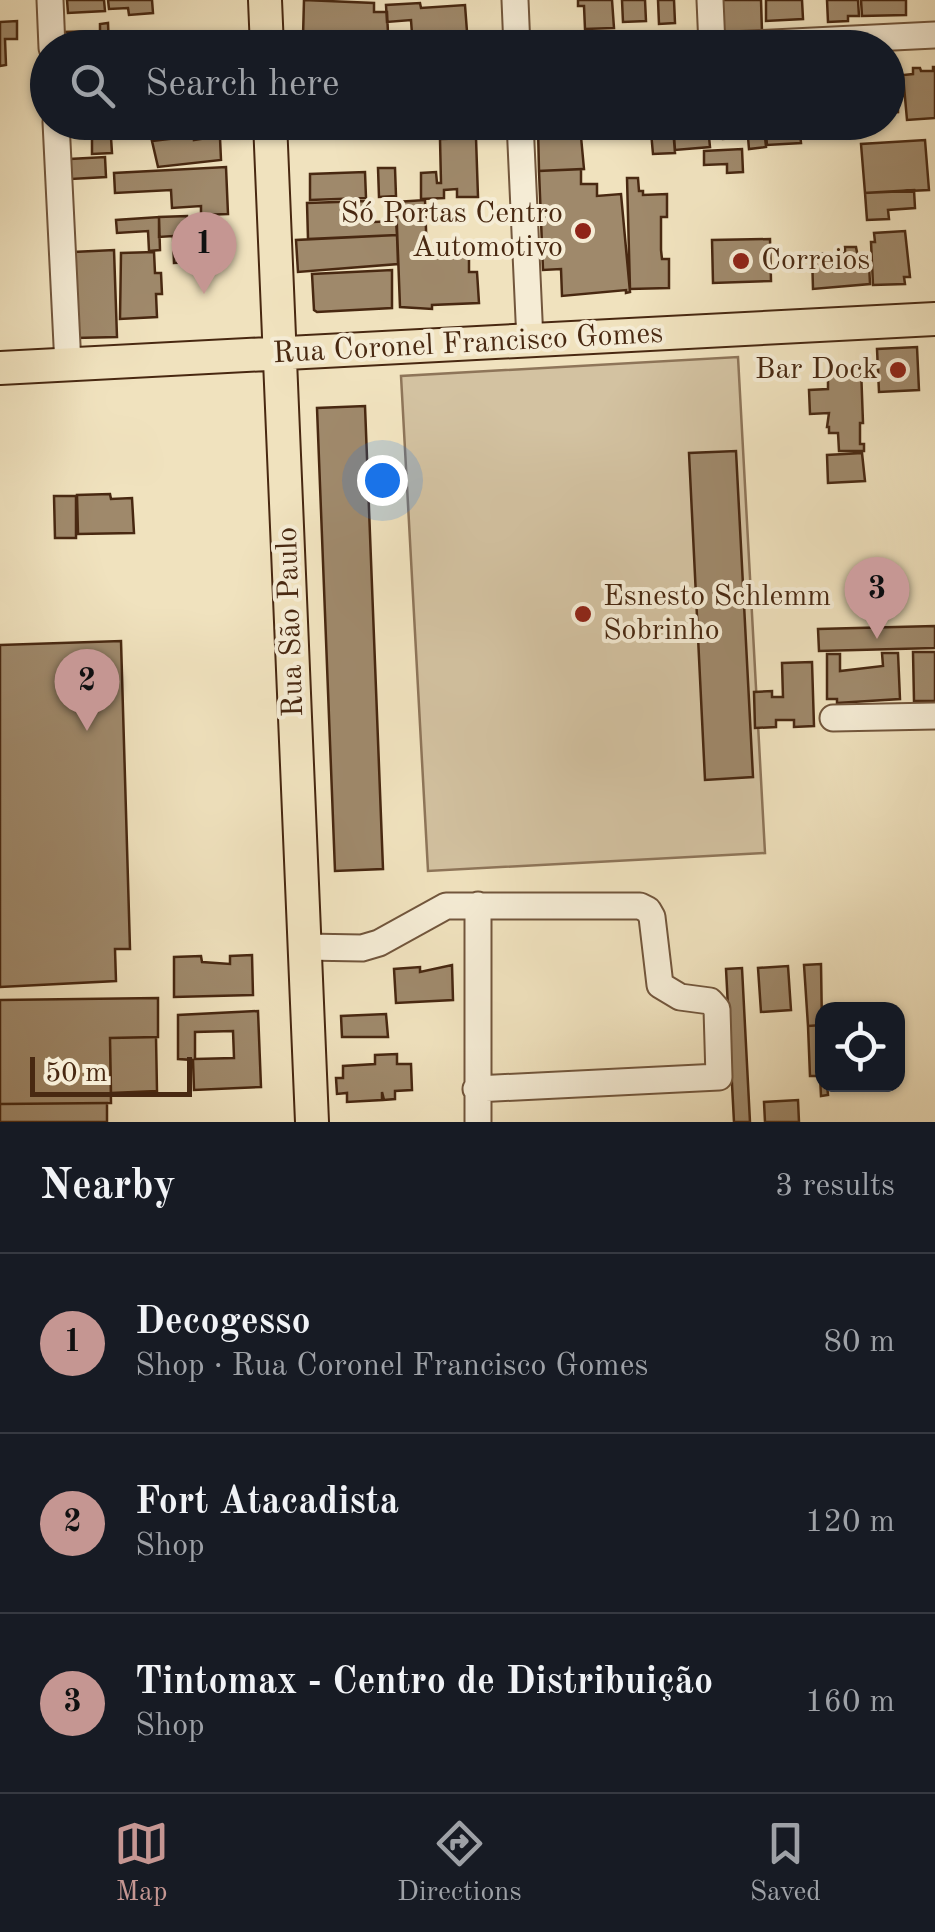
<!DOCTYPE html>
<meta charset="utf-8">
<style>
:root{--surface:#171b24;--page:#20242c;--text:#f1f3f6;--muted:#9ea1a6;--line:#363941;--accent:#c59692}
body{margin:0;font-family:"Old Standard TT",serif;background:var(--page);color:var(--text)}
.controls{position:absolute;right:30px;bottom:30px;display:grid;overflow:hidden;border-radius:20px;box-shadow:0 2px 8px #0004}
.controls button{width:90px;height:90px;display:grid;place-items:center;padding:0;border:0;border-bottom:2px solid var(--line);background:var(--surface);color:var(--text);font:50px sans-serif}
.scale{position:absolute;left:30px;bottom:25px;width:162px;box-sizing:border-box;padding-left:10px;border:5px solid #482811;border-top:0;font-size:28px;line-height:35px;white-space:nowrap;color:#482811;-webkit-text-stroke:8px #f5ecd5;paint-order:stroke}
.you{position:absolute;left:382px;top:480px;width:35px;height:35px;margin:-25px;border:8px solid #fff;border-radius:50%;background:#1a73e8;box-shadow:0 0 0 15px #1a73e833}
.badge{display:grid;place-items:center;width:65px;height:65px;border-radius:50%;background:var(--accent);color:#111;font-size:32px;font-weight:700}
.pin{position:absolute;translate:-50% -82px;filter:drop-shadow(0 2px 5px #0008)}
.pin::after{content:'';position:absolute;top:52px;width:35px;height:30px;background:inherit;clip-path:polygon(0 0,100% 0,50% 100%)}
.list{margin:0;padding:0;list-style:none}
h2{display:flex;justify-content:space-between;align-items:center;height:130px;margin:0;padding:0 40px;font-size:42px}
h2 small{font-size:32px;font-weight:400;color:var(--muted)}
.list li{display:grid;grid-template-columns:65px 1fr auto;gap:30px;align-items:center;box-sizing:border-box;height:180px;padding:0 40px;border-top:2px solid var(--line)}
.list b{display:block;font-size:38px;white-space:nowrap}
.list p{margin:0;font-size:32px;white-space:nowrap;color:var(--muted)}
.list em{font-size:32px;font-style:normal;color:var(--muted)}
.icon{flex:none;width:55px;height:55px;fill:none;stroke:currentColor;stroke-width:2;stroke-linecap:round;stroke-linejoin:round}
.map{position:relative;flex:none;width:935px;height:1122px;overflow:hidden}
.search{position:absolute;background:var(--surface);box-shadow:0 2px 8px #0004;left:30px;right:30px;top:30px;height:110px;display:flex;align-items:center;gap:25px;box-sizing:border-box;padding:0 35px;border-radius:55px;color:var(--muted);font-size:38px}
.sheet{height:670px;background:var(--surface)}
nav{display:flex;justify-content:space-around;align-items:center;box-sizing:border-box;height:140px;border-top:2px solid var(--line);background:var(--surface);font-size:28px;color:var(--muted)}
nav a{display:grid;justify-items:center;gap:5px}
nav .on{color:var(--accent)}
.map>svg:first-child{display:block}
.green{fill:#d3c2a1;stroke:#8e7559;stroke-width:2.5}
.building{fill:#9f896b;stroke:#482811;stroke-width:2.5;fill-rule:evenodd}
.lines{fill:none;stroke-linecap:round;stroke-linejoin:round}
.minor-casing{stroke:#72563c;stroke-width:29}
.major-casing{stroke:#482811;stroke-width:36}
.minor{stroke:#f5ecd5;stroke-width:25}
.major{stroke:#f0e2be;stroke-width:32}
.poi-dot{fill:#8f2418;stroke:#f5ecd5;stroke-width:4}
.labels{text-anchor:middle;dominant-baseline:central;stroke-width:8;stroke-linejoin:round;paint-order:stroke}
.poi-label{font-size:30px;fill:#482811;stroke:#f5ecd5;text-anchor:end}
.street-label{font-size:30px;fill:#482811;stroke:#f5ecd5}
</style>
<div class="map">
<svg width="935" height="1122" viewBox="0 0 935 1122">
<rect width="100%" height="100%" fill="#f0e2be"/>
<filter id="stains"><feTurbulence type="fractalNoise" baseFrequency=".002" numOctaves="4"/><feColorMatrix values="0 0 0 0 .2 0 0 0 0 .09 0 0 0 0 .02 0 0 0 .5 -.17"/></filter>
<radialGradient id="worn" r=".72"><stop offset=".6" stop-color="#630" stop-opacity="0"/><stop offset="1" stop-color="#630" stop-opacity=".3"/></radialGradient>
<path class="green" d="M738,357l27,496 -337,18 -27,-495z"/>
<path class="building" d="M67,0h37l1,11 -37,2z
M108,0h44l1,13 -24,2 -1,-7 -19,1z
M304,0l70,3v9h13l1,21 -85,4z
M578,0h34l2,28 -29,1 -1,-23h-6z
M622,0h23l1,21 -23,1z
M658,0h16l1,23 -16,1z
M722,0h39l1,32 -39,2z
M766,0h36l1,19 -37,2z
M827,0h31l1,16h-11v5l-20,1z
M861,0h45v15l-44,1z
M420,3l1,5 44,-3 3,40 -55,3 -2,-28 -24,2 -1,-17z
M17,21v18h-12l1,26 -6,1v-44z
M108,23l1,25h-47v-16l38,-1v-7z
M369,37l1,11h-66v-9z
M888,65l13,5 2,26h-5v16l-10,1z
M933,67h2v51l-28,2 -4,-45 10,-1v-6h7l1,3h12z
M69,122h41l2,31 -20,1v-23l-23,1z
M112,122h50v6l-49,3z
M400,122h72l1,10 -73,3z
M629,122h32l1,7 11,-1 2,25 -22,1 -2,-22 -21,2z
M673,122h44l1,15h-9l1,10 -35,3z
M721,122h34v5l9,-1 2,21 -17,2 -1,-12 -25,2z
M765,122h34l2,21 -34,2z
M812,122h40v13l-38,3z
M580,126l4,43 -45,2 -1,-43z
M215,131v7h5l1,22 -63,7 -6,-26 42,-5v4l7,-1v-7z
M476,138l2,59h-21v-8l-13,1v8l-23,1v-26l15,-1 1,11h4l-1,-44z
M925,140l4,50 -64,3 -4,-49z
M742,149l1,23 -16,1v-9l-23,1v-14z
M105,157l1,20 -35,2 -1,-20z
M226,167l2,47 -27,1v-9l-29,2 -1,-18 -56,3 -1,-20z
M378,168h17l1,28 -17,1z
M581,169v15h16v12l24,-2 9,98 -4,1v-3l-64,6 -1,-27 -18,1 -4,-99z
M365,172l1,26 -56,2v-26z
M627,178h11l1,13h4v4l24,-1v23h-6v33l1,9h7v29l-39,1z
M914,190l1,18 -27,2 1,9 -22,1 -2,-27z
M425,200l2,58 42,-3v17h8l2,31 -47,2v4l-32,-2 -4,-105z
M367,201l1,15h6v6l22,-1 1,14 -89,4 -1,-36z
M187,216v6l29,-1 1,40 -43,2 -1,-27 -14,1v-20z
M159,217l1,33 -11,1 -1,-20 -31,2 -1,-13z
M905,231l5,46h-6l1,7 -32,1 -2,-43h4l-1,-9z
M397,235l1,29 -100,8 -2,-32z
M770,239l1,42 -58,2 -1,-43z
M845,247h11l3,16h10l1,21 -57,5 -1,-35 33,-1z
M114,250l3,87 -42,1 -2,-86z
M154,252l1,21h6l1,21h-6l1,23 -37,2 1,-66z
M392,270v38l-75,4 -3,-2 -2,-36z
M917,347l2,43 -40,2 -2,-43z
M861,368l2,55h-3v21h4v7h-25l-1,-18h-9v-6h-2l2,-14 -19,1 -1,-24 19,-1v-20z
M365,406l18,463 -48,2 -18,-463z
M736,451l17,326 -48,3 -16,-327z
M862,453l3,28 -37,2 -1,-28z
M110,494l1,5 21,-1 2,35 -56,1 -1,-39z
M54,496h22v42h-21z
M935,626v22l-116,3 -1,-22z
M121,641l9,308h-15l1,32 -116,6v-342z
M913,652h22v49h-21z
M882,653h16l2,46 -63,4v-4h-10v-45h13v17l43,-5z
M812,662l2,64 -20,1v-7h-18v7l-21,1 -1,-36 18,-1v6h11l-1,-34z
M252,955l1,40 -79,2v-40l27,-1 1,6 28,2v-8z
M821,964l1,61 -14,1 -4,-61z
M452,965l1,35 -57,3 -2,-34 26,-2v5z
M788,966l3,44 -30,2 -3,-44z
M742,968l8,154h-16l-8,-153z
M158,998v39l-48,1 1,65 -111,1v-104z
M258,1011l3,76 -67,3 -1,-30 -15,-1v-44zM233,1031l1,27 -39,1v-27z
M386,1014l2,23h-46l-1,-21z
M822,1025v59h5l1,11 -7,1 -1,-20h-10l-2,-50z
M156,1037l1,54 -46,2 -1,-55z
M397,1054v10h14l1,26 -17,1v8l-11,1 -2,-8v8l-35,2v-9l-10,1 -1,-16h7v-12l32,-2v-9z
M798,1100l1,22h-34l-1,-20z
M107,1103v19h-107v-18z"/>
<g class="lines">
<defs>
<path id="minor" d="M50,0l2,48
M515,0l2,48
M710,0l2,46
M670,48l265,-13
M56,122l12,243
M520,122l10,219
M833,718l102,-2
M305,947l57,1 17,-5 67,-37h194l8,4 4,7 8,68 20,12 30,4 7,8 2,68 -243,12
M478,1122v-217"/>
<path id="major" d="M265,0l2,48
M270,122l42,1000
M0,368l935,-49"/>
</defs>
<use href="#minor" class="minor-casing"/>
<use href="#major" class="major-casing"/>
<use href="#minor" class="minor"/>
<use href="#major" class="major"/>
</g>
<g class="poi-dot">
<circle cx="583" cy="231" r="10"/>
<circle cx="741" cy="261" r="10"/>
<circle cx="898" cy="370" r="10"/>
<circle cx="583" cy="614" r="10"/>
</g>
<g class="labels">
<g class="poi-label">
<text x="563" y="214">Só Portas Centro<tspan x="563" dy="34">Automotivo</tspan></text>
<text x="761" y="261" text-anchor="start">Correios</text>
<text x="878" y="370">Bar Dock</text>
<text x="603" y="597" text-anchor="start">Esnesto Schlemm<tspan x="603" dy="34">Sobrinho</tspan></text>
</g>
<g class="street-label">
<text transform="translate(468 344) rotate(-3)">Rua Coronel Francisco Gomes</text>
<text transform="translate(291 622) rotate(-92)">Rua São Paulo</text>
</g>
</g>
<rect width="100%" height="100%" filter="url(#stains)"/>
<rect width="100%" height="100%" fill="url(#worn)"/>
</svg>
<div class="controls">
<button><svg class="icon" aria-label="locate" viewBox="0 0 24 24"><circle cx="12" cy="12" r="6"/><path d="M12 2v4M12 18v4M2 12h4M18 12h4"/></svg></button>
</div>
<div class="scale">50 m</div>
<div class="you"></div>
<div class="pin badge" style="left:204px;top:294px">1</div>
<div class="pin badge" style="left:87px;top:731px">2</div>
<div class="pin badge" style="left:877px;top:639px">3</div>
<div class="search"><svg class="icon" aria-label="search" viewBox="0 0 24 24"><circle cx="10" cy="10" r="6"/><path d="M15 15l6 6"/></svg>Search here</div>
</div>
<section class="sheet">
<h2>Nearby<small>3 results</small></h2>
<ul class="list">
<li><span class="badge">1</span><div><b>Decogesso</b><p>Shop · Rua Coronel Francisco Gomes</p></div><em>80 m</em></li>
<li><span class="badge">2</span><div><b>Fort Atacadista</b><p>Shop</p></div><em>120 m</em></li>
<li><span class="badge">3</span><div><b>Tintomax - Centro de Distribuição</b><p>Shop</p></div><em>160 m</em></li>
</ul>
</section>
<nav>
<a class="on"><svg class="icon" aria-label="map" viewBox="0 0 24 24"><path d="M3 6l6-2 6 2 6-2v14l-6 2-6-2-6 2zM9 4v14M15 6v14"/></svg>Map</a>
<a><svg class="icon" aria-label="directions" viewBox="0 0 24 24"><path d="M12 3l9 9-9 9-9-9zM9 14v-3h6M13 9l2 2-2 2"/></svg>Directions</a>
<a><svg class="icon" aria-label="saved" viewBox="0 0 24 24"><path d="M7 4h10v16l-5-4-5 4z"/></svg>Saved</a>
</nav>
